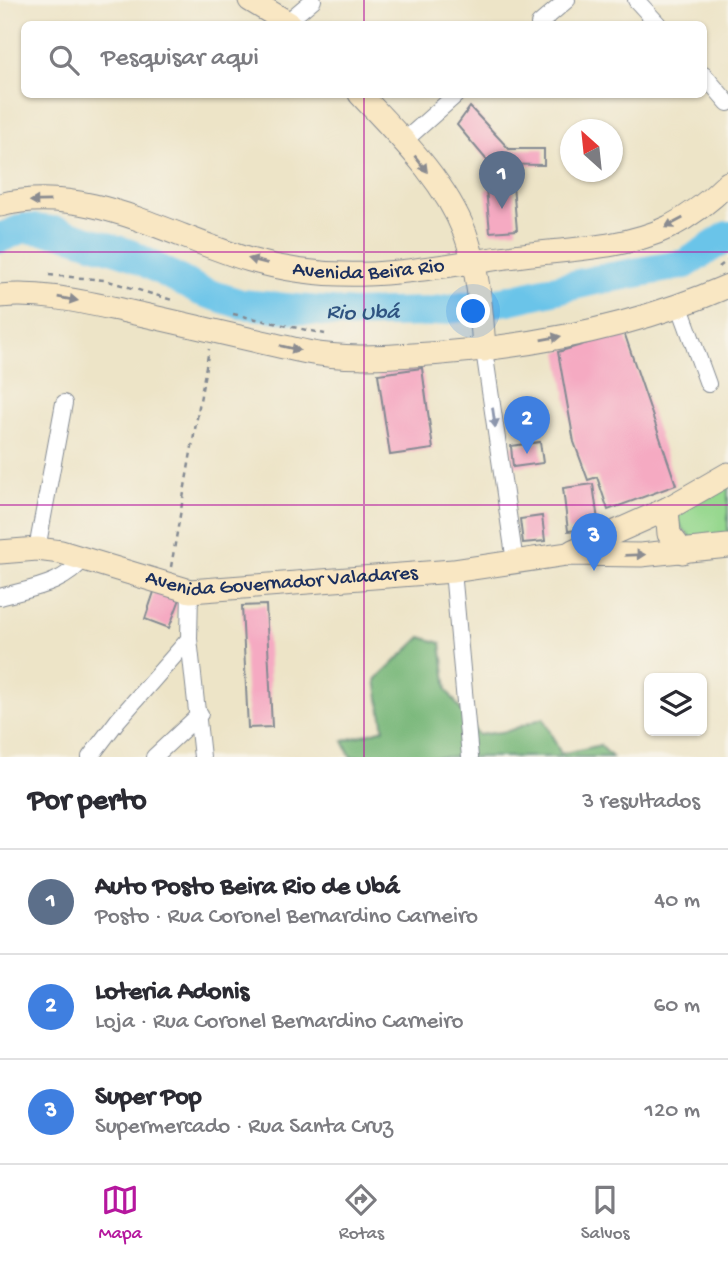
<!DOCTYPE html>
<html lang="pt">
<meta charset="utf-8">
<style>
:root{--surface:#fff;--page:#f2f2f3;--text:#2b2b33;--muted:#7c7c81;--line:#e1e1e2;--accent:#b5179e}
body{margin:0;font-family:"Gochi Hand",sans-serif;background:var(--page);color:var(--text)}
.controls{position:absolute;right:21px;bottom:21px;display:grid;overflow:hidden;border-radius:10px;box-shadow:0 2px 5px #0004}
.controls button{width:63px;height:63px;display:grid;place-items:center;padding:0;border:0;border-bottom:2px solid var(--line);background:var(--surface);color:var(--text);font:35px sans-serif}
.compass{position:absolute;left:560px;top:119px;width:63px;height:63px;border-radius:50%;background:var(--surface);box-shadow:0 2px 5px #0004;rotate:333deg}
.you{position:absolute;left:474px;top:312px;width:24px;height:24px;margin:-18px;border:5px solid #fff;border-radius:50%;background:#1a73e8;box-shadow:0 0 0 10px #1a73e833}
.badge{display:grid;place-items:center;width:46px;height:46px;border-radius:50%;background:var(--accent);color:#fff;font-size:23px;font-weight:700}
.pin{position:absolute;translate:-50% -58px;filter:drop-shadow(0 2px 4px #0008)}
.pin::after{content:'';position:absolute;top:37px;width:24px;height:21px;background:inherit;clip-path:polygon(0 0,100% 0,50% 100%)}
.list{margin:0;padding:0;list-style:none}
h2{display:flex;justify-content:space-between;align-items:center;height:91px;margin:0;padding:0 28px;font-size:30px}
h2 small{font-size:23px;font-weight:400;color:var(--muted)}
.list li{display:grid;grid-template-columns:46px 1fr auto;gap:21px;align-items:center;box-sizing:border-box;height:105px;padding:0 28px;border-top:2px solid var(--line)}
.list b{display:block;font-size:26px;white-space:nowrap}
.list p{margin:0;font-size:23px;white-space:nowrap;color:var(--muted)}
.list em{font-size:23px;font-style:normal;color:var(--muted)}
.icon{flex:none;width:38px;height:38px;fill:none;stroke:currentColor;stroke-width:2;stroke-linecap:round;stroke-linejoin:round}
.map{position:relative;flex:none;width:728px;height:757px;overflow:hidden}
.search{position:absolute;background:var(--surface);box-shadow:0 2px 5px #0004;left:21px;right:21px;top:21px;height:77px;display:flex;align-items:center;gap:18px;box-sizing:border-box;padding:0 24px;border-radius:10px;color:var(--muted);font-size:26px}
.sheet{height:406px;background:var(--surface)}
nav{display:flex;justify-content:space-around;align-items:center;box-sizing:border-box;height:98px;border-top:2px solid var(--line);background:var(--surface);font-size:19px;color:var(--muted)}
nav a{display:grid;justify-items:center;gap:4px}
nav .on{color:var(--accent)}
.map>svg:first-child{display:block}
.green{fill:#97d88f;stroke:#598476;stroke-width:2}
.forest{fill:#79b87a;stroke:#4a746c;stroke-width:2}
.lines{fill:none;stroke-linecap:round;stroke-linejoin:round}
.river{stroke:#6bc4e9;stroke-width:30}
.building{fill:#f5aac2}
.street-casing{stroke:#848a92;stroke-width:18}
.secondary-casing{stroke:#848a92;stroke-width:25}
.path{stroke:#848a92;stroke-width:2.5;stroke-dasharray:5 5;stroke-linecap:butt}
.street{stroke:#fff;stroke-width:16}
.secondary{stroke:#f9e7c3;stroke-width:23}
.oneway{fill:#8a8b90}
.oneway2{fill:#8d97ae}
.grid{fill:none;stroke:#b5179e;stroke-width:2;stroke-opacity:0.55}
.labels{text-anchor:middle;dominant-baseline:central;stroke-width:7;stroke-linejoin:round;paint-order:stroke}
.street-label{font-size:21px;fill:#1b2f5e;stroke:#f7f3e8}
.water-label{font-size:23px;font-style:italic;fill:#2f5481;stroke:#f7f3e8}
</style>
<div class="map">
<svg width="728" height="757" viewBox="0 0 728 757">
<rect width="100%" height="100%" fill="#f7f3e8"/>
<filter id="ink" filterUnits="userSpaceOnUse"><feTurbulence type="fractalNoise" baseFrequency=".0143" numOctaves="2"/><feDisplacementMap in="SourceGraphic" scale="14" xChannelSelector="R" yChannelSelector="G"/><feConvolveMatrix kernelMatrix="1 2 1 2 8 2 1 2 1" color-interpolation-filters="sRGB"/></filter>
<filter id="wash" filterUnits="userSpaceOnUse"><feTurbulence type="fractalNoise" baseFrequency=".00686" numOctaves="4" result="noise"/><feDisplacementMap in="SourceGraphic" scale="28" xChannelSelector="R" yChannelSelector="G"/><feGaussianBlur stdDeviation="1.57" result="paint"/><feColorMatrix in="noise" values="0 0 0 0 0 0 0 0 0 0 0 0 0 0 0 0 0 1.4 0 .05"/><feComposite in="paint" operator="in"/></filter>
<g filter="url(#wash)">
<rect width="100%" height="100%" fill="#ede4c7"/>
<path class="green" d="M728,479v60l-34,2 -12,-13 -7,-13z"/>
<path class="forest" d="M421,637l20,6 6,47 31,45 30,-4 35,-13 18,36 39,-9 12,12h-261l-8,-16 41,-12 -8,-49z"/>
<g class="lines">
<path class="river" id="s1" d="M0,238l24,-10 36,4 70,22 70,37 41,13 111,10 76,-2 81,-12 87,-20 89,-16 43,-28"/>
</g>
<g id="blocks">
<path class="building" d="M470,107l39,42h35v16l-54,-1 -33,-39z
M513,186l4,44 -27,2 -4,-43z
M624,332l52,153 -68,25 -11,-33 -9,3 -14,-38 -16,-90z
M422,368l11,81 -43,6 -12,-81z
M540,442l3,21 -30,4 -2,-21z
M593,484l6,44 -31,3 -5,-43z
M542,516l3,25 -22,2 -3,-24z
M157,583l23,16 -11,29 -24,-9z
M266,605l6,122 -24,1 -6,-122z"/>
</g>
</g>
<g filter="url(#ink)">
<use href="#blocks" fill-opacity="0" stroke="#848a92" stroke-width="2"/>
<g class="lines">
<defs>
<path id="street" d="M636,0l22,24
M287,22l26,-22
M539,24l28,-24
M704,75l24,28
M404,141l53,-47
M680,307l28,77
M484,350l31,212
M37,549l27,-146
M453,571l17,186
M0,597c31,-9 64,-12 84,-39
M189,639l13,118
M90,757l28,-37 71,-81 1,-48
M154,757l46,-43"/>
<g id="secondary">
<path d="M250,0l40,24"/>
<path d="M360,94c38,41 84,85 105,139 13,35 17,80 19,117"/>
<path id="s2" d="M0,205c87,-22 169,31 250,55 101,29 174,7 273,-5 47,-6 103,-7 146,-28 23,-12 41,-26 59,-44"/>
<path d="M0,296c43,-4 83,6 126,15 60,13 120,28 181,41 35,7 71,5 106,3 106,-6 217,-26 315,-69"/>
<path d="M667,509l2,25 14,18"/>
<path d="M573,551l94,-42 61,-35"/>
<path id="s3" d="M0,552l37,-3 24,3 129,39 263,-20 114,-17 74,1 87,-9"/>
</g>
</defs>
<use href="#street" class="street-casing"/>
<use href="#secondary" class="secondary-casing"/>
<path class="path" d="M719,267l9,-7
M49,275l56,5 67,20
M233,314l92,20
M171,567l38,-218"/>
<use href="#street" class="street"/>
<use href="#secondary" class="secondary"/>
</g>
<defs><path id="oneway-solid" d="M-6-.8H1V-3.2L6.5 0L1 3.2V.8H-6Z" transform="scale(1.75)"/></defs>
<g class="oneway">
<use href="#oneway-solid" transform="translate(421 164) rotate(52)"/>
<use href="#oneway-solid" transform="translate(40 201) rotate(179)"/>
<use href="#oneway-solid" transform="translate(674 223) rotate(152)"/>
<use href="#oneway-solid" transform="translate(258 261) rotate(-166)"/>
<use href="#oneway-solid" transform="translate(68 299) rotate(10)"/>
<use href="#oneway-solid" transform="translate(551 338) rotate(-10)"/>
<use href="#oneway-solid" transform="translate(290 348) rotate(13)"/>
<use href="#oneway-solid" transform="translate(635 555) rotate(-2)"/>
</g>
<use class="oneway2" href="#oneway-solid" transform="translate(494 418) rotate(82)"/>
</g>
<path class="grid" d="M364,0v24M364,94v663M0,252h728M0,505h728"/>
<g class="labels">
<g class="street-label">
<text stroke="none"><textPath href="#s2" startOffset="380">Avenida Beira Rio</textPath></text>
<text stroke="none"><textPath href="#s3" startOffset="287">Avenida Governador Valadares</textPath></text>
</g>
<g class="water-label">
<text stroke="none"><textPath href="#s1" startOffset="380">Rio Ubá</textPath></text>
</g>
</g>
</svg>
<div class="controls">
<button><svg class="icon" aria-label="layers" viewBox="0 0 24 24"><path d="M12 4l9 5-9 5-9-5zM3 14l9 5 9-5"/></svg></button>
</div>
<svg class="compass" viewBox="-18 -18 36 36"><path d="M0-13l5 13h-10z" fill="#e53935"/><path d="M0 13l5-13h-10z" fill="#7c7c81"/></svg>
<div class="you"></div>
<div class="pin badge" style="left:502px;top:209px;background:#5c6f8a">1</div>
<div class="pin badge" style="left:527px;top:454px;background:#3f7fe0">2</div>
<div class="pin badge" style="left:594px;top:571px;background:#3f7fe0">3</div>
<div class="search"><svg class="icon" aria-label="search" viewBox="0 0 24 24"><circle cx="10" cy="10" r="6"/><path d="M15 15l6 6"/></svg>Pesquisar aqui</div>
</div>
<section class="sheet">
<h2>Por perto<small>3 resultados</small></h2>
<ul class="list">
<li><span class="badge" style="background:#5c6f8a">1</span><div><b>Auto Posto Beira Rio de Ubá</b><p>Posto · Rua Coronel Bernardino Carneiro</p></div><em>40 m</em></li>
<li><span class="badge" style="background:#3f7fe0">2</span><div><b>Loteria Adonis</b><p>Loja · Rua Coronel Bernardino Carneiro</p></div><em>60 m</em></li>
<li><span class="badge" style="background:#3f7fe0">3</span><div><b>Super Pop</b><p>Supermercado · Rua Santa Cruz</p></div><em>120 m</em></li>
</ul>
</section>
<nav>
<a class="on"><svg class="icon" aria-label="map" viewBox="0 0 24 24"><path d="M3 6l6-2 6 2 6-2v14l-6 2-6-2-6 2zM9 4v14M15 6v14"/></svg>Mapa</a>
<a><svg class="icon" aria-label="directions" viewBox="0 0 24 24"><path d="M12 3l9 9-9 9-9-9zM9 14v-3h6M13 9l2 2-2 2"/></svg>Rotas</a>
<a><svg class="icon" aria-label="saved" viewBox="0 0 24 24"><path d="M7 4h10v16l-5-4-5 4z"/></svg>Salvos</a>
</nav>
